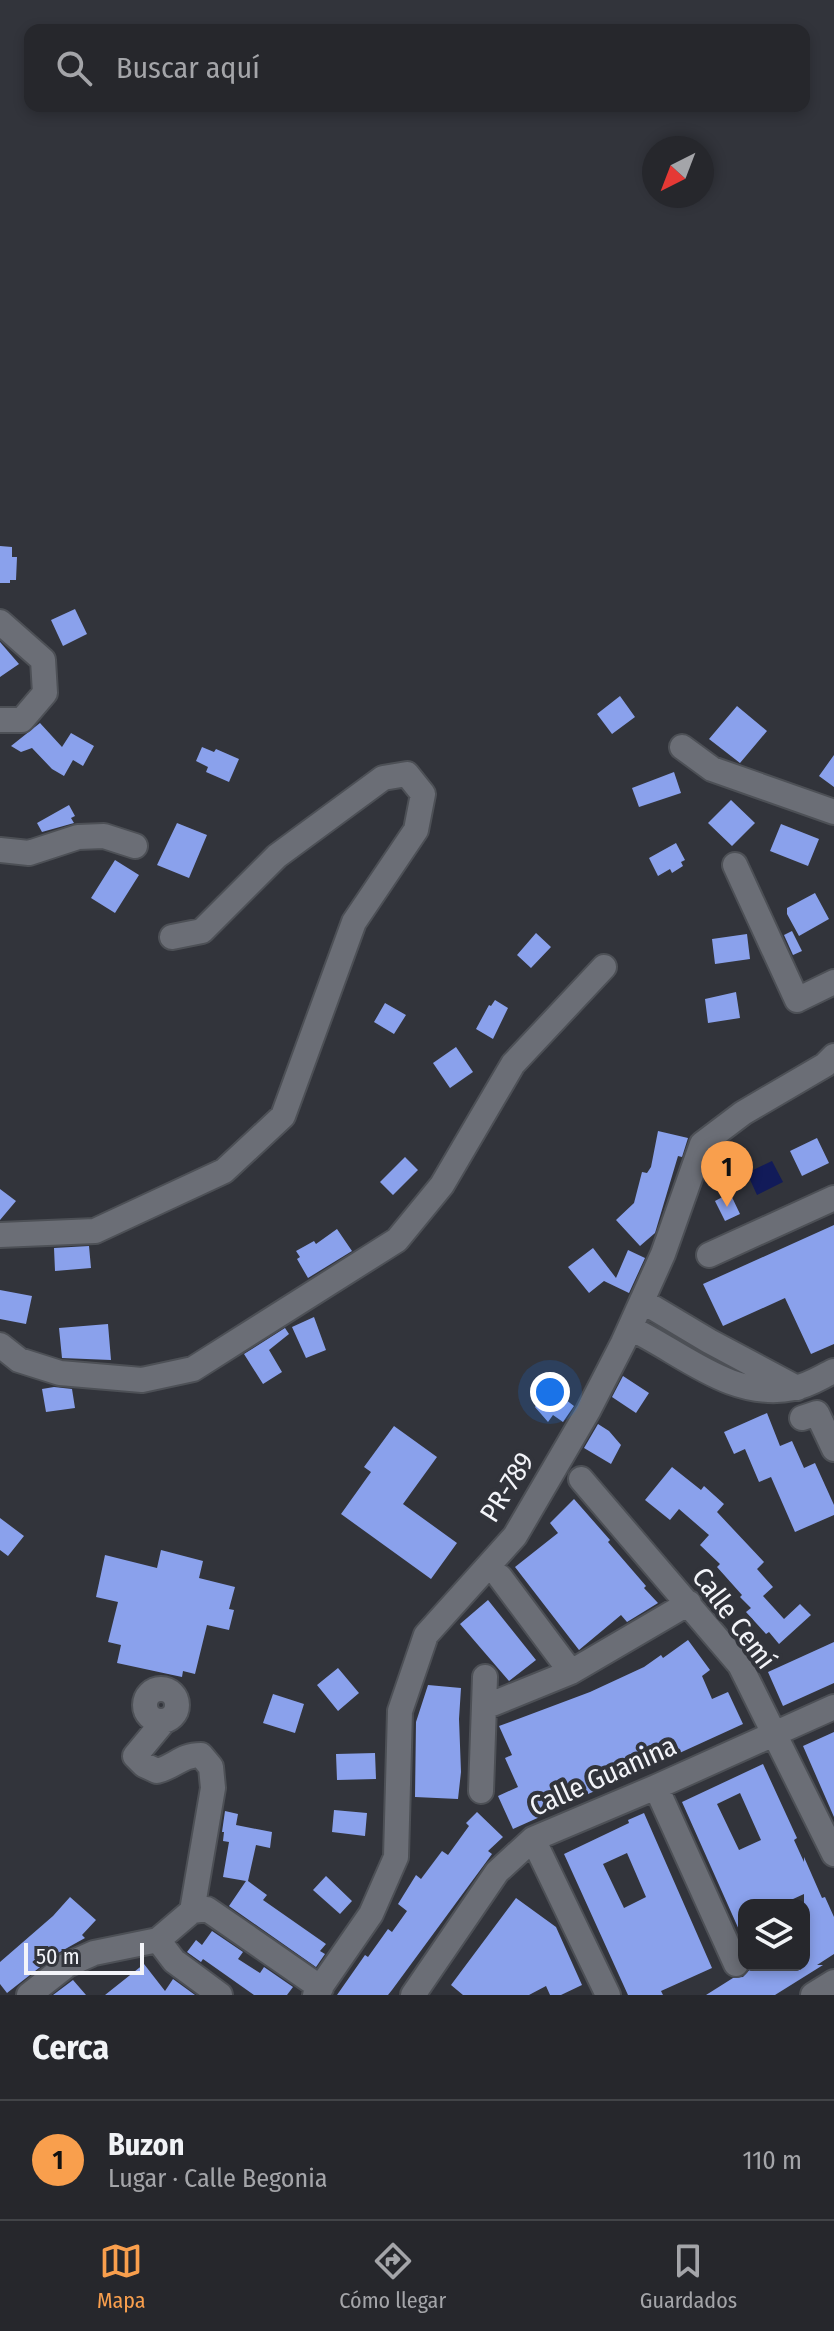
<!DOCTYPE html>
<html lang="es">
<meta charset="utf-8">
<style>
:root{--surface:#26272c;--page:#323338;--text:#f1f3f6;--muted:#a4a5a9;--line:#424448;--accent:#f99f4d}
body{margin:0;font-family:"Fira Sans Condensed",sans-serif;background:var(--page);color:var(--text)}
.controls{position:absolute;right:24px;bottom:24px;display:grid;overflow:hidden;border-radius:16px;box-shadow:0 4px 12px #0003}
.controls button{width:72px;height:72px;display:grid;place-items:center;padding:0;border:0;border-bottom:2px solid var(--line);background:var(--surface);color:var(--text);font:40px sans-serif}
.compass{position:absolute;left:642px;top:136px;width:72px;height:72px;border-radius:50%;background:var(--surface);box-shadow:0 4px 12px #0003;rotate:222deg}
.scale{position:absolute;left:24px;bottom:20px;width:120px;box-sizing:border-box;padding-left:8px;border:4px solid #f3f4f9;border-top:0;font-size:22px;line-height:28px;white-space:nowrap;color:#f3f4f9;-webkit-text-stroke:6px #32343b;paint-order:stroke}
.you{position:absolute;left:550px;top:1392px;width:28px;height:28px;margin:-20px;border:6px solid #fff;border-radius:50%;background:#1a73e8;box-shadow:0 0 0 12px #1a73e833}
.badge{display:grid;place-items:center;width:52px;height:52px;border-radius:50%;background:var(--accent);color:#111;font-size:26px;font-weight:700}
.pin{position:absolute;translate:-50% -66px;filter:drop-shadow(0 2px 4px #0008)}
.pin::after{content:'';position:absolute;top:42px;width:28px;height:24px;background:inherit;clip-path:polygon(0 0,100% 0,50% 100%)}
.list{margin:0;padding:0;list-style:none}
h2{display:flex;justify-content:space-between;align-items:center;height:104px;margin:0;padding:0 32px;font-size:34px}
h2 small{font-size:26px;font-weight:400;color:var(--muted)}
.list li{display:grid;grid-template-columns:52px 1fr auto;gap:24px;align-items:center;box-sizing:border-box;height:120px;padding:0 32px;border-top:2px solid var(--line)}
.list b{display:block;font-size:30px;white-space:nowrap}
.list p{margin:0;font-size:26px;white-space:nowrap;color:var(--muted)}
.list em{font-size:26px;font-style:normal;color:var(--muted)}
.icon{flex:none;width:44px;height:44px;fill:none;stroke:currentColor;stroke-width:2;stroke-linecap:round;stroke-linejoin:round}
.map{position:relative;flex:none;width:834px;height:1995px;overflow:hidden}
.search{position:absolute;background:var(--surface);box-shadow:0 4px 12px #0003;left:24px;right:24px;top:24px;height:88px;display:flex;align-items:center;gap:20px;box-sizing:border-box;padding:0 28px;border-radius:16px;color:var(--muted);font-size:30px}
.sheet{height:224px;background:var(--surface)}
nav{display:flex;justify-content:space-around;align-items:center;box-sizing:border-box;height:112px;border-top:2px solid var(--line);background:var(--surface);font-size:22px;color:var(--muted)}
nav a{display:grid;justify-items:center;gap:4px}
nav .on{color:var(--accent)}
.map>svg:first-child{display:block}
.water{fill:#121b59}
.building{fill:#8aa1ec;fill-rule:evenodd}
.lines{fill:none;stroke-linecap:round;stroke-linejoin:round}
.minor-casing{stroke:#4d5056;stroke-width:28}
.minor{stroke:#6b6e76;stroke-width:24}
.labels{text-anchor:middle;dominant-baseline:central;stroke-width:8;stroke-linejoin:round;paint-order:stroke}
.street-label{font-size:28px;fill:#f3f4f9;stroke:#32343b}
</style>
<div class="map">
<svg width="834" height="1995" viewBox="0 0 834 1995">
<rect width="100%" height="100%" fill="#32343b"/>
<path class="water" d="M772,1161l11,21 -26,13 -10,-22z"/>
<path class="building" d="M0,546l12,1v10h5l-1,23h-6v3h-10z
M75,609l12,25 -24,12 -12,-26z
M0,642l19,22 -19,13z
M620,696l15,21 -23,17 -15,-20z
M737,706l30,25 -27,32 -31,-24z
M40,723l22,24 9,-14 23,13 -11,20 -10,-6 -9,16 -12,-7 -20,-21 -11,4 -10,-6z
M202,747l12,5 2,-3 23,10 -10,23 -23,-10 2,-5 -12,-6z
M834,755v32l-15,-11z
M674,772l7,21 -42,14 -7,-19z
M731,800l24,23 -23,23 -24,-23z
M69,805l6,11 -4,2 3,5 -32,9 -5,-9z
M177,823l30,12 -18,43 -32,-13z
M781,824l38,15 -11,27 -38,-15z
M676,843l9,17 -4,2 2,4 -11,7 -2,-4 -12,7 -9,-18z
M115,860l24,15 -24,38 -24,-15z
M815,893l14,26 -30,17 -12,-22v-6z
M792,931l10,20 -9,4 -9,-20z
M536,933l15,14 -20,21 -14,-13z
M747,934l3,25 -35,5 -3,-25z
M736,992l4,26 -32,5 -3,-24z
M495,1000l13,8 -15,31 -17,-10 13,-24 2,1z
M385,1003l21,12 -12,19 -20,-12z
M456,1047l17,25 -23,16 -17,-25z
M658,1131l30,7 -6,19 -4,-1 -23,77 -15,13 -24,-26 18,-17 8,-31 5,1 4,-6z
M817,1138l12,25 -27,13 -12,-25z
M405,1157l13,13 -25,25 -13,-13z
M0,1189l16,12 -16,19z
M730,1193l10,21 -15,7 -10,-20z
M834,1225v119l-23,10 -26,-56 -62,28 -20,-42z
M337,1229l15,22 -44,27 -11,-19 3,-2 -4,-6 18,-10 2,3z
M89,1246l2,22 -36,3 -1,-23z
M593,1248l23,30 12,-28 17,8 -16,35 -25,-12 -15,12 -21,-26z
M0,1290l32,6 -6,28 -26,-5z
M314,1317l12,33 -20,8 -14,-31z
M108,1324l3,36 -49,-2 -3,-30z
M285,1328l4,6 -20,16 13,22 -19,12 -19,-30z
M623,1376l26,17 -13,20 -24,-16z
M54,1387l18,2 3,19 -29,4 -4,-23z
M549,1387l25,19 -11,16 -10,-7 -5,7 -13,-15z
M767,1413l13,33 12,-5 12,27 11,-5 19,42v10l-39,17 -24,-55 -12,5 -14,-33 -11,5 -10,-22z
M598,1424l11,7 12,14 -10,19 -27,-16z
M394,1426l43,31 -34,47 54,39 -26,36 -90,-65 30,-42 -7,-5z
M672,1467l29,23 3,-4 20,18 -7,8 47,50 -7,7 16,18 -10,9 21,23 16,-15 11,11 -32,29 -10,-12 -3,2 -20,-22 5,-4 -11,-11 2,-2 -25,-28 3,-3 -20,-19 9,-10 -30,-26 -9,11 -25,-20z
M574,1499l36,41 -2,2 38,44 -2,2 14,15 -31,19 -6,-7 -42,35 -64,-83 43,-34 -8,-10z
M0,1518l24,18 -16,20 -8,-6z
M161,1550l42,11 -4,17 36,9 -6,22 5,1 -5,20 -22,-5 -12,49 -12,-3 -1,6 -65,-14 4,-18 -13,-3 10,-40 -22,-5 9,-42 52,13z
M488,1600l48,60 -27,21 -49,-57z
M688,1640l22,30 -8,6 10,23 16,-7 15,32 -127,58 -28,12 -1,-2 -26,12 1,3 -49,22 -15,-33 20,-9 -13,-29 7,-3 -13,-29 91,-34 54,-25 17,-12 2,3z
M834,1642v41l-51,23 -15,-34z
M338,1668l21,25 -21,18 -21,-26z
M428,1685l33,3 -2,31 2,53 -3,27 -43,-2 1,-75z
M273,1694l31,10 -9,29 -32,-10z
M834,1732v85l-31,-71z
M375,1753l1,26 -39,1 -1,-26z
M763,1764l34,74 -3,2 10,22v-5l18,41 3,-1 9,20v37l-17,11h6l-48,30h-69l27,-17 10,-1 11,-12h50v-71l-24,11h-36v36l-62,-139zM740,1793l21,47 -22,10 -22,-46z
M334,1810l33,3 -2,23 -33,-4z
M225,1811l13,3 -2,11 36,7 -2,16 -14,-3 -8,36 19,14 -4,5 63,44 -6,7 5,3 -9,13 -87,-61 17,-25 -23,-4 6,-35 -6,-1 1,-9h-2z
M477,1812l26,25 -15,14 4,3 -100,136 -4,5h-51l28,-40 3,2 20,-28 4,3 15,-21 -9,-7 18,-29 5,4 21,-28 6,4 21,-29 -3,-3z
M644,1813l68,155 -51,23 2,4h-35l-64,-141 65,-31 -1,-3zM627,1853l19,44 -22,11 -21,-44z
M326,1876l26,25 -12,13 -27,-24z
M70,1897l26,23 -14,15 3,3 -27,15 -51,40 -7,-9v-22l53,-46z
M516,1898l40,29 26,58 -21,10h-11l-4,-9 -17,9h-66l-12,-10z
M212,1931l31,21 -5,7 22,14 4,-6 29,20 -6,8h-33l-51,-36 -2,3 -14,-10 9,-12 6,5z
M144,1964l21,27 8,-12 22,16h-90z
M73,1980l13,15h-33z"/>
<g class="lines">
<defs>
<path id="minor" d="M0,622l43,38 2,33 -23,27h-22
M682,747l30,22 122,43
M0,850l29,3 49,-16 26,-1 31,10
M735,865l62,135 37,-18
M0,1235l95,-4 129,-60 59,-55 71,-194 62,-92 7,-36 -16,-20 -24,4 -106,78 -75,75 -30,6
M709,1255l125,-57
M642,1301l67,40 88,47
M630,1328c53,25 102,73 164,60 14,-2 27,-11 40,-17
M0,1345l19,15 41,13 82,7 51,-11 204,-129 45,-55 71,-121 91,-97
M802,1418l15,-5 17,36
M581,1479l159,186 94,189
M500,1577l71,95
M145 1705a16 16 0 1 1 32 0a16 16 0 1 1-32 0Z
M485,1707l86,-35 118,-69
M164,1721l-29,35 9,9 13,6c19,-5 24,-16 44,-16l10,12 2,21 -21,123
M656,1787l80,177
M481,1791l4,-114
M533,1839l75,156
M158,1940l16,21 46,34
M29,1995l38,-30 27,-12 64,-13 34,-29 15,-2 114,79
M315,1995l56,-81 25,-57 4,-146 26,-76 89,-99 73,-125 35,-68 40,-89 39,-110 41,-31 82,-48 9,-9
M413,1995l84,-123 36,-33 123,-52 178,-80
M813,1995l21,-13"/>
</defs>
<use href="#minor" class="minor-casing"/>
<use href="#minor" class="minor"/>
</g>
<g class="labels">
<g class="street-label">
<text transform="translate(507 1487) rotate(-58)">PR-789</text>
<text transform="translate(734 1618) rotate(53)">Calle Cemí</text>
<text transform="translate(603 1776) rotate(-24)">Calle Guanina</text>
</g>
</g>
</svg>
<div class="controls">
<button><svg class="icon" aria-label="layers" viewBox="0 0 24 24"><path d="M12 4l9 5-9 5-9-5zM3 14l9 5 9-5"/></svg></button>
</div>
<svg class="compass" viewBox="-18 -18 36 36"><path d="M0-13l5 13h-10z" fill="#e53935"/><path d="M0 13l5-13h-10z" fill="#a4a5a9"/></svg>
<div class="scale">50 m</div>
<div class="you"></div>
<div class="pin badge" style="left:727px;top:1207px">1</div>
<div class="search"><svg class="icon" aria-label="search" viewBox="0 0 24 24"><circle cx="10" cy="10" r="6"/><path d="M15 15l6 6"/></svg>Buscar aquí</div>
</div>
<section class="sheet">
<h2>Cerca<small></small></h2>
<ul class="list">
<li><span class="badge">1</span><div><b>Buzon</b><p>Lugar · Calle Begonia</p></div><em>110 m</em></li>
</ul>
</section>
<nav>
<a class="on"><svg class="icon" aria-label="map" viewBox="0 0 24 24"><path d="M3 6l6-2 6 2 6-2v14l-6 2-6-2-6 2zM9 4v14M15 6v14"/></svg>Mapa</a>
<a><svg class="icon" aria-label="directions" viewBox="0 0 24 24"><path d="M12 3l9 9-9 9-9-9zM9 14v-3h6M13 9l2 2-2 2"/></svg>Cómo llegar</a>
<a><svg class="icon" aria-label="saved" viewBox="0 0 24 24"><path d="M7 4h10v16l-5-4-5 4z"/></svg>Guardados</a>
</nav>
